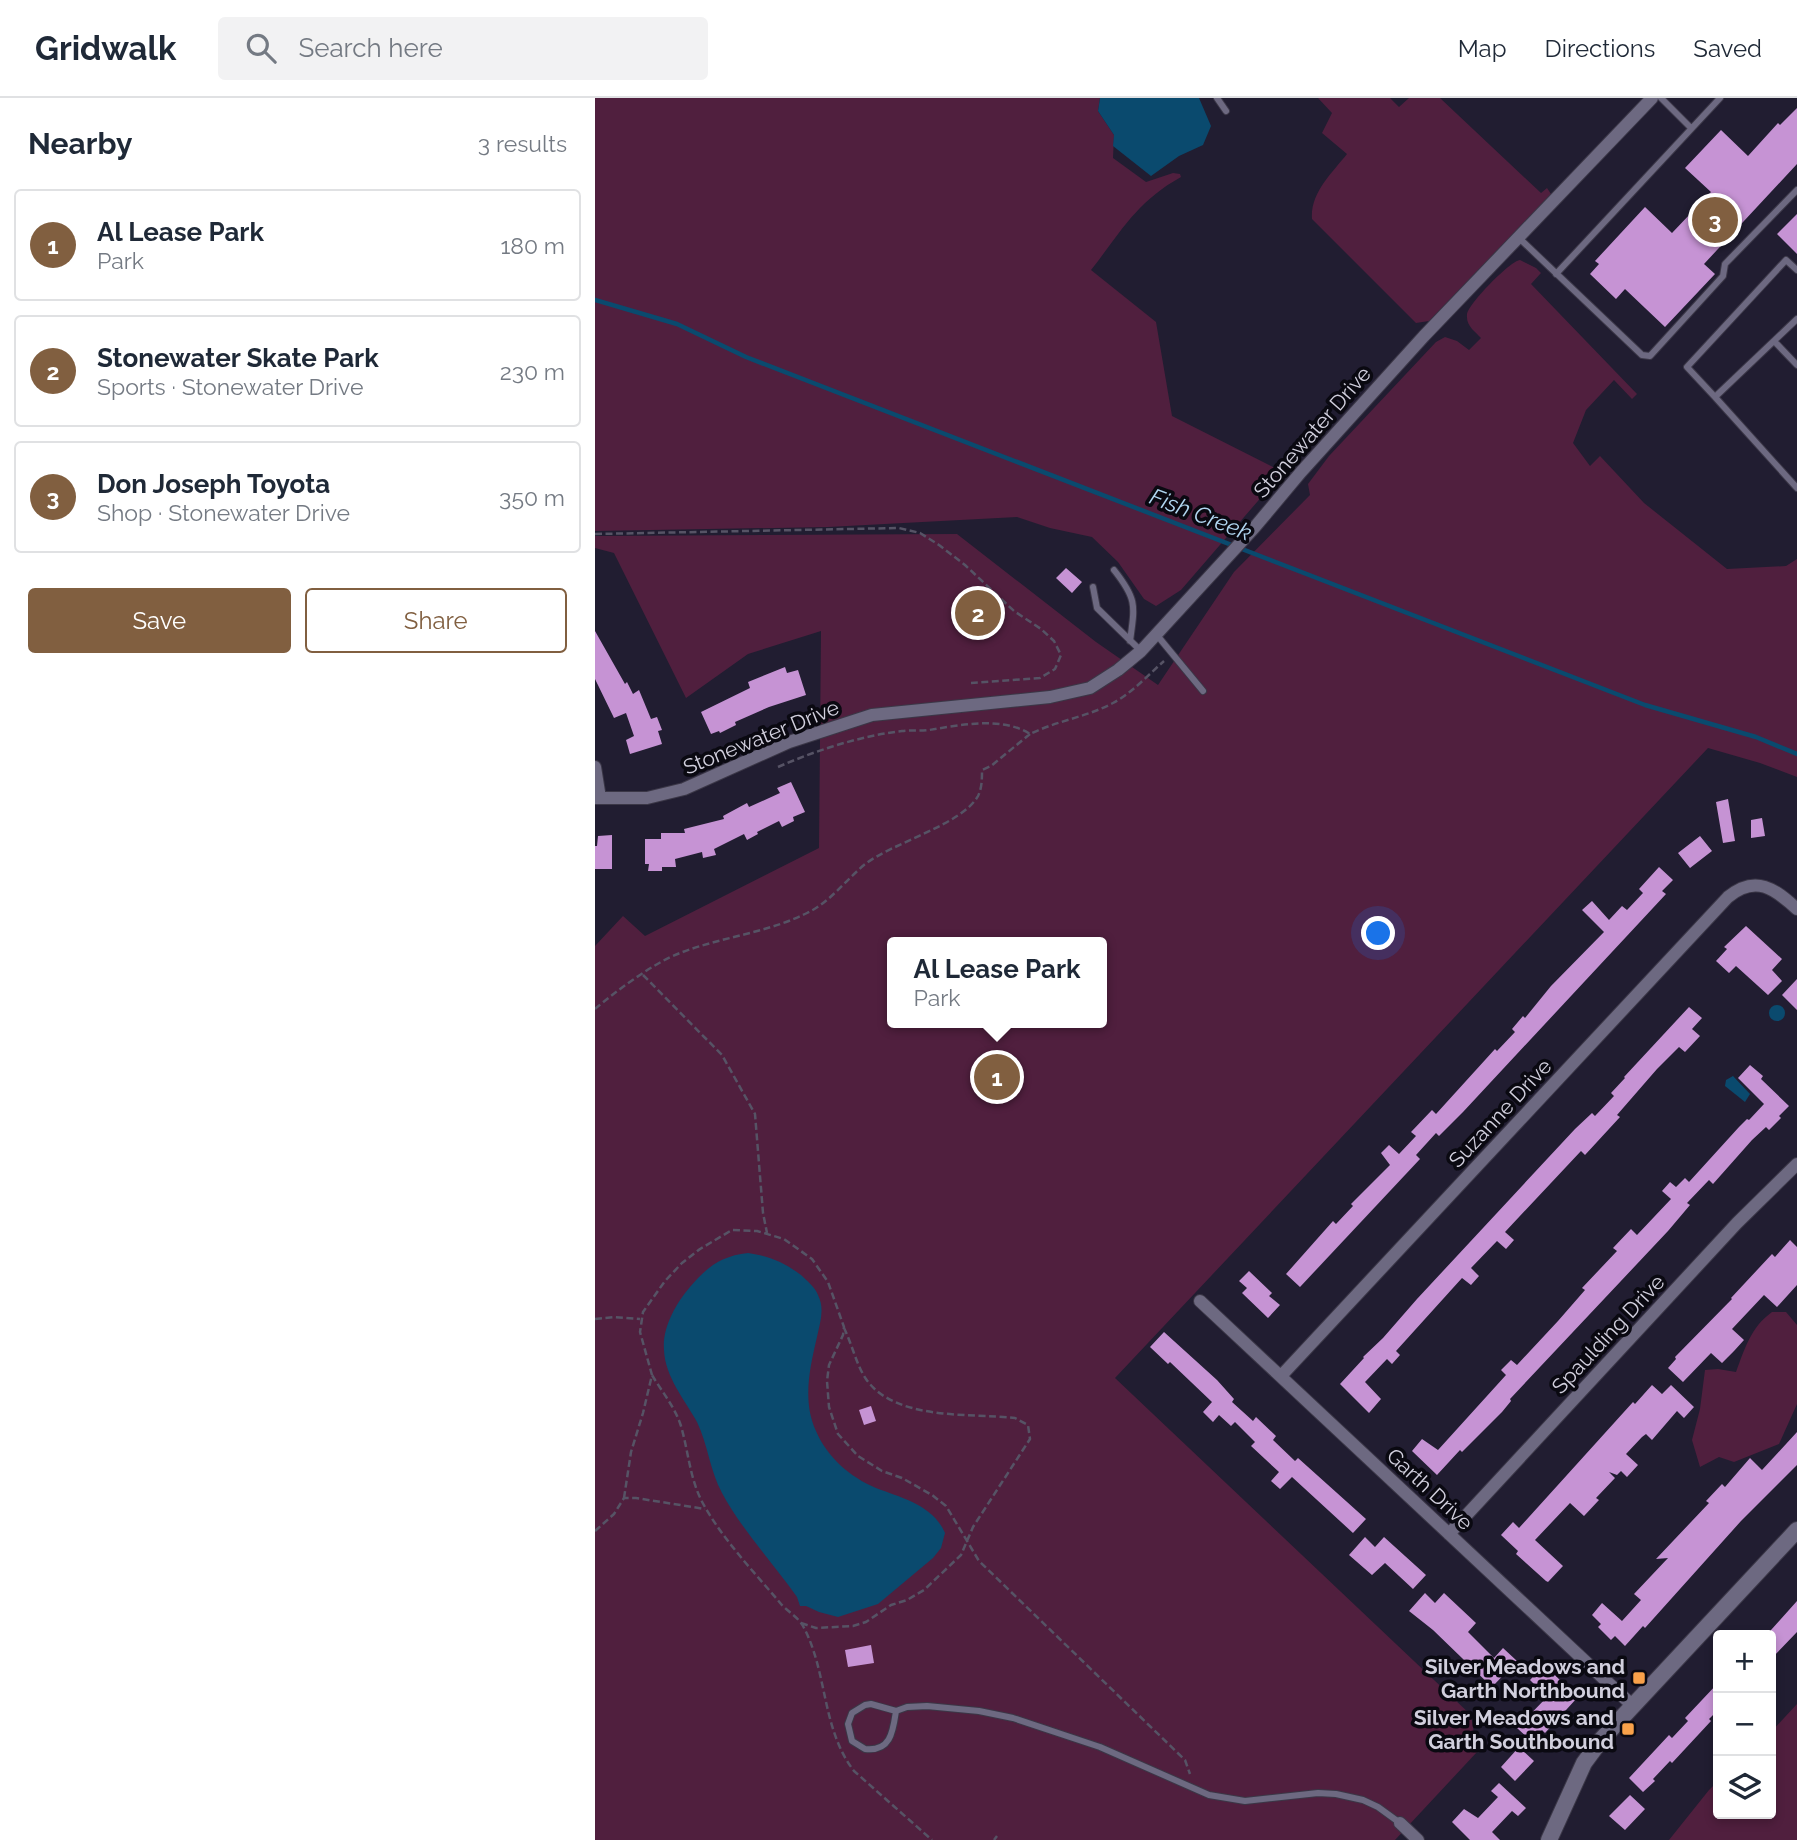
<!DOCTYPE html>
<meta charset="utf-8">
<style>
:root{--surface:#fff;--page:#f2f2f3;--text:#1f2937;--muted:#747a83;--line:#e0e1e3;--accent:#815f40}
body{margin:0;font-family:Raleway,sans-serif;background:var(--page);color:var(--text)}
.controls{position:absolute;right:21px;bottom:21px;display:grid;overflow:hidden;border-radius:7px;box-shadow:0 4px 10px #0003}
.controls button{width:63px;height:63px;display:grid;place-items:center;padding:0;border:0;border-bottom:2px solid var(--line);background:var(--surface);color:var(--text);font:35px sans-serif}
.you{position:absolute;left:784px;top:836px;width:24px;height:24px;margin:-18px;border:5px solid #fff;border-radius:50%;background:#1a73e8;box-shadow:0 0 0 10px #1a73e833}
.badge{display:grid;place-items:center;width:46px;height:46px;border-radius:50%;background:var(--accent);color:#fff;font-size:23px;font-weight:700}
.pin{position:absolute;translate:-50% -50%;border:4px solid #fff;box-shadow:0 2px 7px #0006}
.popup{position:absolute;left:292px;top:839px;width:220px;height:91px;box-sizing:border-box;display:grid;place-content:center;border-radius:7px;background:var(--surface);filter:drop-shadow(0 2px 5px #0005);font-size:23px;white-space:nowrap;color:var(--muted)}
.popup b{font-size:26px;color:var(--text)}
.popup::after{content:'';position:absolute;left:50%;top:100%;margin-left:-14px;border:14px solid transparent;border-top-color:var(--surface)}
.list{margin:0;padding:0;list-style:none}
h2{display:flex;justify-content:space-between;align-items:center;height:91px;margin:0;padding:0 28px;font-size:30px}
h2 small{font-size:23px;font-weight:400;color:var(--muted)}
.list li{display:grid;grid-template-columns:46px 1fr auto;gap:21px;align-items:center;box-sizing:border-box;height:112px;margin:0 14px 14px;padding:0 14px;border:2px solid var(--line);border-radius:7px}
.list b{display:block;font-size:26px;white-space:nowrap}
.list p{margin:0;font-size:23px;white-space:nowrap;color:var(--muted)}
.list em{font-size:23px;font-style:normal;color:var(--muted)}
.actions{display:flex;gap:14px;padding:21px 28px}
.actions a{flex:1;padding:16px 0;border:2px solid var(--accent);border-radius:7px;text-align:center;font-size:24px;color:var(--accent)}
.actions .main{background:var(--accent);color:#fff}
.icon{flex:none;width:38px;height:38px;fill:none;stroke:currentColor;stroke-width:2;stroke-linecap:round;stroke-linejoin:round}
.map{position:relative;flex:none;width:1202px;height:1742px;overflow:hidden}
header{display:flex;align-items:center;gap:42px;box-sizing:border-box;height:98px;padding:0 35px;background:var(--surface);border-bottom:2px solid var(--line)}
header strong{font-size:33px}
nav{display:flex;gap:38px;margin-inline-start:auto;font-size:24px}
.search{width:490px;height:63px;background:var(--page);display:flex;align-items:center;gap:18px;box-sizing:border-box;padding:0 24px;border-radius:7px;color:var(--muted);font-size:26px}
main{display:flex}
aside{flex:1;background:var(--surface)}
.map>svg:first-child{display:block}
.green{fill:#501f3e;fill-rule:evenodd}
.water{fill:#0a4a6e}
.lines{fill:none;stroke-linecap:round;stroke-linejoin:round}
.stream{stroke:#0a4a6e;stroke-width:4.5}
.building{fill:#c693d4}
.service-casing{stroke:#3b3747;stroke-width:8}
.minor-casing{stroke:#3b3747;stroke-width:14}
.tertiary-casing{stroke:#3b3747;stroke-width:18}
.path{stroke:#565365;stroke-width:2.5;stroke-dasharray:7 3.5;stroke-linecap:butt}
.service{stroke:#6d6981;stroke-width:6}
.minor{stroke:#6d6981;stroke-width:12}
.tertiary{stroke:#6d6981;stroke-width:16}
.poi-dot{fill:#f8a14a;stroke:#0a0911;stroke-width:2.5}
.labels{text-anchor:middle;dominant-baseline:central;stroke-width:7;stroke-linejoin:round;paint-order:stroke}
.street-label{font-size:21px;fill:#d1cfdd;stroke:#0a0911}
.poi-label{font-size:21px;font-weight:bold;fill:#d1cfdd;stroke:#0a0911;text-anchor:end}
.water-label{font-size:23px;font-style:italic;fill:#b1d6f1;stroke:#0a0911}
</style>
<header>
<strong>Gridwalk</strong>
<div class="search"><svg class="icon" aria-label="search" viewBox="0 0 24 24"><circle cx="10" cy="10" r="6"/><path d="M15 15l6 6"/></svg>Search here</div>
<nav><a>Map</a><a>Directions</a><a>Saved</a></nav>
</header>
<main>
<aside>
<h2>Nearby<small>3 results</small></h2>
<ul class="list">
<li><span class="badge">1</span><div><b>Al Lease Park</b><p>Park</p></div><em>180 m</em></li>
<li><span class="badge">2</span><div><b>Stonewater Skate Park</b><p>Sports · Stonewater Drive</p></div><em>230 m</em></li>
<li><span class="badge">3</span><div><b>Don Joseph Toyota</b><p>Shop · Stonewater Drive</p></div><em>350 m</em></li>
</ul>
<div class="actions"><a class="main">Save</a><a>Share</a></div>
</aside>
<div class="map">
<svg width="1202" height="1742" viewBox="0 0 1202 1742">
<rect width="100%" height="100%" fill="#211d31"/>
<path class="green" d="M0,0h505l-2,13 16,24 -1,23 33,24 27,-9 7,1 1,3c-45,25 -60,55 -90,93l65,52 16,94 111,56 -102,118 -25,16 -12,-7 -26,-37 -26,-25 -42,-9 -33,-11 -189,10 -233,4z
M723,0h72l9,9 10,-9h31l101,95 6,-5 4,6 -122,127 -13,2 -104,-104c-2,-26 20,-46 35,-65l-25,-21 10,-20z
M925,162l16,8 5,5 -10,11 106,110 -5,5 -18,-19 -28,30 -13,33 17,23 10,-10 44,47 83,66 59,-3 11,-7v218l-37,-14 -52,-15 -593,630 356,337 6,37 -82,88h-800v-894l28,-30 22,20 174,-88 2,-217 -73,23 -62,44 -72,-145 -19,-5v-12l362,-2 139,108 62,43 76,-113 76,-77 -2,-11 21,-28 107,-114 9,-5 12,4 12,9 12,-12c-6,-7 -15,-12 -14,-23 0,-10 43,-54 53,-55zM297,844h210v81h-210z
M1177,1214h14l11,13v79l-18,40 -45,18 -15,-5 -19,10 -8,-27 8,-31 5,-39 13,-1 18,3c9,-24 15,-45 36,-60z
M1202,1606v136h-128l40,-50 9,-9v33h53v-82z"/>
<path class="water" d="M505,0h99l12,28 -8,19 -24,11 -28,20 -38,-30 1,-11 -16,-24z
M1174 915a8 8 0 1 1 16 0a8 8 0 1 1-16 0Z
M1138,978l17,18 -5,8 -20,-16 1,-6z
M153,1155c21,3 36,9 53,22 6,6 14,12 17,20 7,14 2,27 -1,42 -7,30 -15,64 -1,94 11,26 34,46 60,57 26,10 57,17 69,45l-4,15 -8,10 -55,46 -40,13 -19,-5 -13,-6h-6l-3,-9c-24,-34 -55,-67 -75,-104 -12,-22 -14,-48 -25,-71 -12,-22 -32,-45 -33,-72 -2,-22 12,-47 26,-63 17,-20 31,-31 58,-34z"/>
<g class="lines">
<path class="stream" d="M0,202l82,24 69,33 899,348 111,32 41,17"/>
</g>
<path class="building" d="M1202,10v56l-93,100 11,10 -50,53 -40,-38 -9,10 -26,-25 9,-10 -4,-3 50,-54 27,26 39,-41 -26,-24 36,-38 27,26 30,-33 2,2z
M1202,116v40l-20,-20z
M471,470l16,14 -10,11 -16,-15z
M0,533l30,53 2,-2 6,12 6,-4 12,29 6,-2 5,13 -4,1 4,13 -32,10 -4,-14 8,-4 -8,-23 -12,5 -19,-39z
M190,569l2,6 11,-3 8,25 -37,12 -34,15 1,3 -16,8 -1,-2 -8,3 -10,-22 49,-24 -2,-6z
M196,684l14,30 -12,5 1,4 -12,6 -3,-6 -22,11 1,2 -11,6 -3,-6 -30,15 2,6 -13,3 -1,-6 -27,7 1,8h-14v4h-14l1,-7h-4v-25h16v-6h24l-1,-4 40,-10 -1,-3 24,-13 2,4 31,-14 -3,-5z
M1133,701l7,42 -12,2 -7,-41z
M1167,720l3,18 -14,2v-18z
M17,737v34h-17v-23h2l1,-10z
M1105,738l12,15 -22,17 -12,-15z
M1064,769l14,13 -11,11 4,3 -203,218 -24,24 -3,-3 -20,22 4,4 -120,128 -14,-13 47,-53 3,3 17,-18 -2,-2 39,-39 -9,-12 8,-8 10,9 17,-18 -5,-4 21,-22 4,4 59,-65 2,2 18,-19 -3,-3 11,-13 2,2 26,-32 53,-54 -22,-22 10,-9 17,19 13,-14 5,4 16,-17 -4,-4z
M1151,828l36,33 -10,11 10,11 -14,14 -32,-29 -7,7 -13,-12 11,-12 -3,-2z
M1202,881v31l-15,-15z
M1094,909l13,11 -10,11 8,7 -15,16 -6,-5 -22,22 -40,46 3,2 -35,38 -4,-4 -76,81 9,8 -8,9 -9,-8 -26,27 8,8 -8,9 -9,-7 -66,73 4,4 -8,9 -5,-5 -22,23 16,17 -12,14 -29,-29 24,-26 -1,-1 20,-19 34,-39 158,-170 17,-16 3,3 19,-20 -3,-3 14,-15 -1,-1z
M1155,967l13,11 -2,3 28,27 -10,10 2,2 -12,12 -3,-3 -14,13 -39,44 -4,-4 -22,23 3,2 -22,26 -158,168 1,2 -9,11 -40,40 -2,-2 -23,25 -25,-24 10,-12 16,11 68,-75 -5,-5 10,-10 6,5 41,-44 27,-31 -3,-2 35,-37 -4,-3 18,-19 6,6 34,-36 -9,-8 8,-9 6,5 9,-9 4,4 50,-55 8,-8 2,1 15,-16 -26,-26z
M1195,1142l7,7v38l-20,22 -13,-12 -32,34 12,11 -10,11 -12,12 -11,-10 -28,29 -15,-14 8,-9 -1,-2 57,-58 -1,-1 41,-44 3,3z
M654,1173l23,22 -3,3 11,9 -12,13 -26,-25 5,-5 -8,-7z
M569,1234l53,48 17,19 -2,3 21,19 3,-4 20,19 -3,4 22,21 3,-3 68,61 -13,14 -61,-56 -12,12 -9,-8 8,-9 -28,-26 4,-4 -20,-20 -4,4 -12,-11 -6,7 -10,-10 9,-10 -42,-40 -2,2 -18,-17z
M1057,1287l10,9 9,-9 23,22 -10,11 -7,-7 -25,29 -6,-6 -4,3 -16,17 12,11 -11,12 -6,-6 -4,4 -8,-3 6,6 -19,20 3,2 -15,16 -14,-13 -35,37 28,26 -15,16 -2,-1 -30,-27 2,-3 -17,-16 12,-13 6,6 114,-126 2,2z
M276,1308l5,15 -12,4 -5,-15z
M1202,1334v33l-56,56 -96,107 -2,-2 -18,20 -10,-10 -4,4 -13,-13 3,-3 -9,-9 10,-12 20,18 19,-21 -7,-6 34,-36 -12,1 53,-56 -3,-2 16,-17 3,3 25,-29 12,12z
M770,1439l10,10 9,-10 42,38 -13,14 -28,-26 -13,12 -23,-20z
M830,1495l10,10 9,-10 32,30 -8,9 26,26 9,-10 14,13 -25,26 -59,-57 -24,-19z
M1202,1503v31l-26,27v-29z
M276,1547l3,18 -26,4 -3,-17z
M947,1569l11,10 2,-2 22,23 -32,35 -3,-3 -11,11 -14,-13 30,-31 -17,-17z
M1123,1585v27l-9,9 2,2 -39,42 -2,-2 -17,18 2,2 -12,11 -14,-14 40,-43 3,3 16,-17 -3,-3z
M924,1649l15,14 -19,20 -14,-14z
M904,1685l27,25 -8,8 -6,-5 -20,21 8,8h-30l-18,-18 12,-13 14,9 20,-21 -7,-6z
M1035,1697l15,14 -20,21 -16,-14z"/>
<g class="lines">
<defs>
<path id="service" d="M622,0l9,13
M1066,0l30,30
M923,139l124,118 8,1 73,-80 2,-12 72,-74
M1202,172l-11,-10 -99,107 28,30 82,-78
M961,176l164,-176
M1179,243l23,24
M1120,299l82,91
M519,472c23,29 21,35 16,71
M498,489l4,21 44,43
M561,536l47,57
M301,1613c-3,20 -5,41 -31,38l-13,-8 -4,-17 4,-11 13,-8 6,-1 25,7 11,-4 20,-1 52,5 34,7 87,29 109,48 36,6 73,-8 18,1 27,6 15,7 22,16"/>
<path id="minor" d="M0,669l5,31
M0,700h52l37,-9 105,-47 83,-27 178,-18 40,-9 28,-18 23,-19 113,-123 47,-56 123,-136 228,-238
M605,1203l433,405
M686,1278l447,-479c28,-23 47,-8 69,12
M854,1436l288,-311 60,-59
M805,1725l18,17"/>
<path id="tertiary" d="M954,1742l35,-77 17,-23 196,-210"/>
</defs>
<use href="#service" class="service-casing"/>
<use href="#minor" class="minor-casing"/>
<use href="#tertiary" class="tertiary-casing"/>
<path class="path" d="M0,436l304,-6 21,5 19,12 26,20 49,46 27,18 13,12 7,14 -6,14 -15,9 -69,5
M183,669c39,-17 82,-31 124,-36 9,-1 18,0 27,-1 32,-5 73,-14 101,4 26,-13 57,-17 83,-31 19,-10 35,-28 51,-42
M48,877l79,80 33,59 8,99 4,20
M0,911c21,-18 60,-47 85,-56 41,-16 87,-20 127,-40 23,-11 38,-32 57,-48 27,-22 98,-40 114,-69 4,-8 4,-17 4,-26l9,-4 39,-32
M0,1221l19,-2 26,2
M57,1277c10,17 23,32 29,51 8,28 9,56 24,81 20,35 50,66 76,97 6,7 17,13 22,22 25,46 18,102 51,145l78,69
M29,1400l7,-46 12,-39 9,-38 -12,-43 3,-20 22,-31 17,-18 18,-14 32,-19 25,1 27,8 28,20 16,23 16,45 -1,8 -14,30 -2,16 2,26 9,27 20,22 24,15 20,7 30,17 14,11 33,55 206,199 5,14
M0,1433l19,-17 10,-16h12l69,11
M206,1525l15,5 37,-2 13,-4 25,-17 16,-5 17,-10 37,-35 12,-28 57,-88 -2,-14 -13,-7c-45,-5 -120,3 -149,-39 -10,-15 -14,-35 -22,-51
M399,1742l3,-4"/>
<use href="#service" class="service"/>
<use href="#minor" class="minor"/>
<use href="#tertiary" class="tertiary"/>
</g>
<g class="poi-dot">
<rect x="1037" y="1573" width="14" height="14" rx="3.5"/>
<rect x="1026" y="1624" width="14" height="14" rx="3.5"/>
</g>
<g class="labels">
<g class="street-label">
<text transform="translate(717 334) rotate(-49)">Stonewater Drive</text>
<text transform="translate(166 639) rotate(-22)">Stonewater Drive</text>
<text transform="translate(905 1015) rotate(-47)">Suzanne Drive</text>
<text transform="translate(1013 1236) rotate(-47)">Spaulding Drive</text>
<text transform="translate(835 1391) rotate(43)">Garth Drive</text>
</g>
<g class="poi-label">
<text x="1030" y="1568">Silver Meadows and<tspan x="1030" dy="24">Garth Northbound</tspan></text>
<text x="1019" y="1619">Silver Meadows and<tspan x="1019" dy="24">Garth Southbound</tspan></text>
</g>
<g class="water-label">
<text transform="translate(606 416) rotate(21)">Fish Creek</text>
</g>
</g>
</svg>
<div class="controls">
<button>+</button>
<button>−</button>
<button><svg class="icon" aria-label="layers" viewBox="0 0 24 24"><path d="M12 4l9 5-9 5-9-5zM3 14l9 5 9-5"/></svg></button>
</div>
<div class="you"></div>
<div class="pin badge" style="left:402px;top:979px">1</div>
<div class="popup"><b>Al Lease Park</b>Park</div>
<div class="pin badge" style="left:383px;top:515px">2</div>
<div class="pin badge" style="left:1120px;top:122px">3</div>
</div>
</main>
